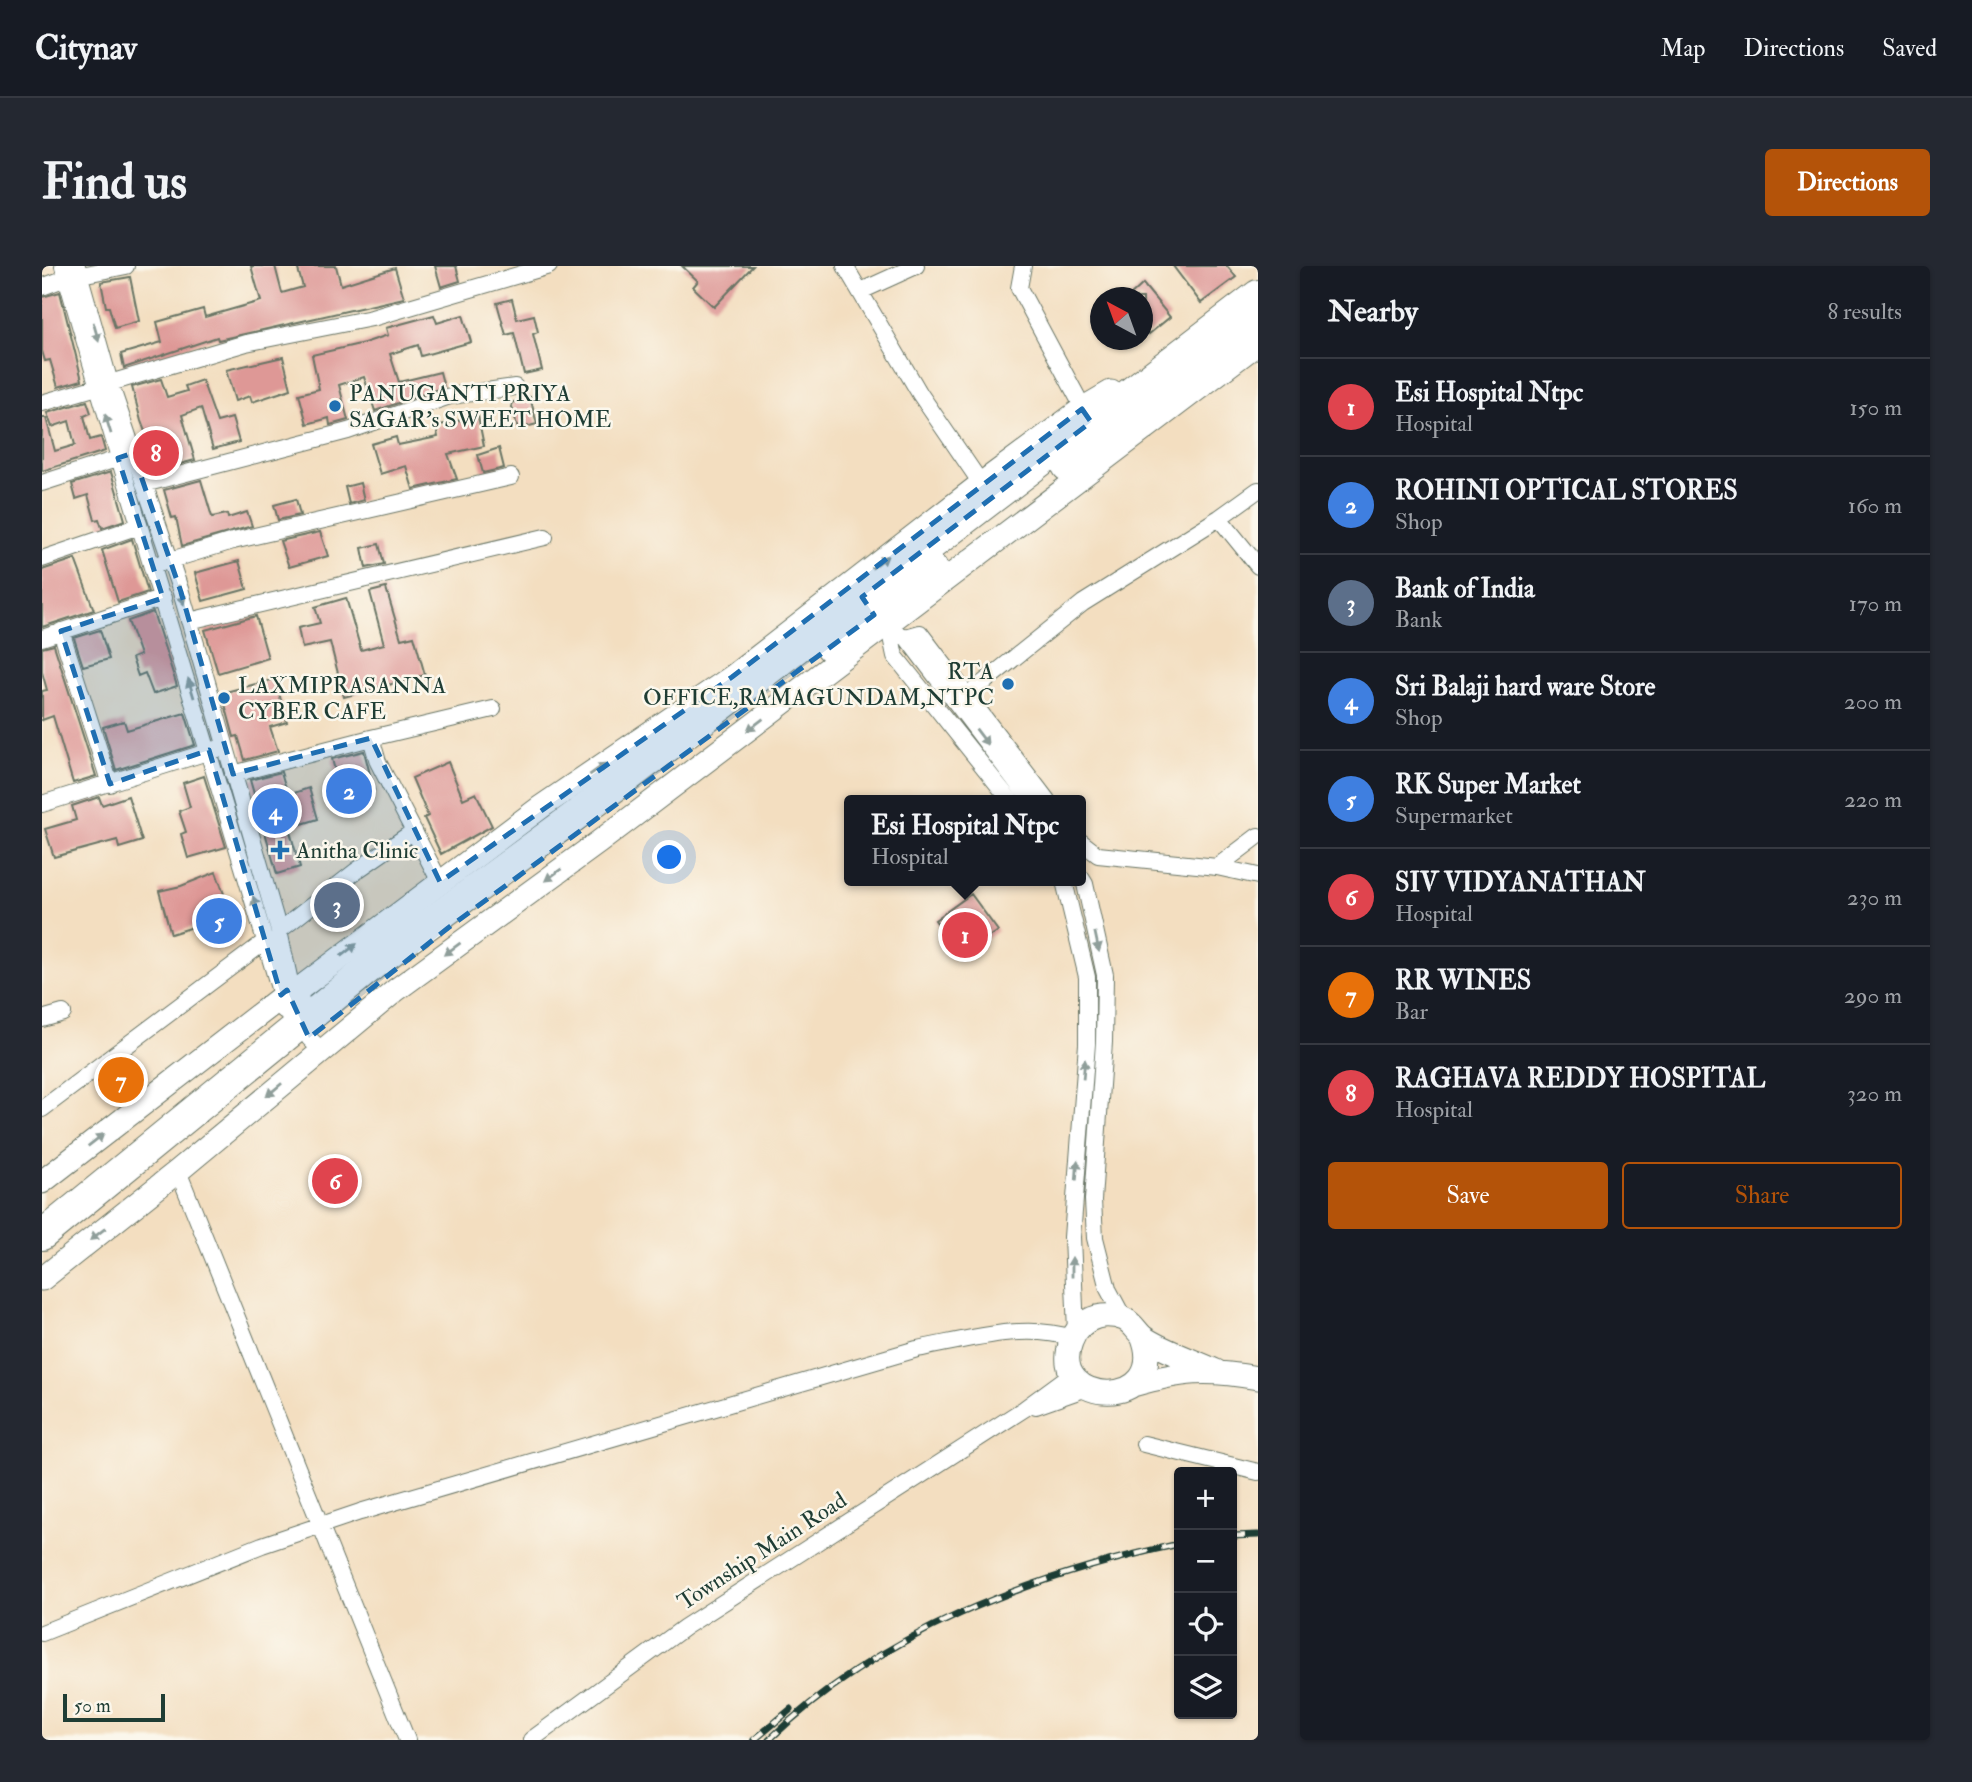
<!DOCTYPE html>
<meta charset="utf-8">
<style>
:root{--surface:#171b24;--page:#242831;--text:#f1f3f6;--muted:#9ea1a6;--line:#363941;--accent:#b45309}
body{margin:0;font-family:"IM FELL Double Pica",serif;background:var(--page);color:var(--text)}
.controls{position:absolute;right:21px;bottom:21px;display:grid;overflow:hidden;border-radius:7px;box-shadow:0 2px 5px #0004}
.controls button{width:63px;height:63px;display:grid;place-items:center;padding:0;border:0;border-bottom:2px solid var(--line);background:var(--surface);color:var(--text);font:35px sans-serif}
.compass{position:absolute;left:1048px;top:21px;width:63px;height:63px;border-radius:50%;background:var(--surface);box-shadow:0 2px 5px #0004;rotate:319deg}
.scale{position:absolute;left:21px;bottom:18px;width:102px;box-sizing:border-box;padding-left:7px;border:4px solid #1f3d34;border-top:0;font-size:19px;line-height:24px;white-space:nowrap;color:#1f3d34;-webkit-text-stroke:5px #fbf7ec;paint-order:stroke}
.you{position:absolute;left:628px;top:592px;width:24px;height:24px;margin:-18px;border:5px solid #fff;border-radius:50%;background:#1a73e8;box-shadow:0 0 0 10px #1a73e833}
.badge{display:grid;place-items:center;width:46px;height:46px;border-radius:50%;background:var(--accent);color:#fff;font-size:23px;font-weight:700}
.pin{position:absolute;translate:-50% -50%;border:4px solid #fff;box-shadow:0 2px 7px #0006}
.popup{position:absolute;left:802px;top:529px;width:242px;height:91px;box-sizing:border-box;display:grid;place-content:center;border-radius:7px;background:var(--surface);filter:drop-shadow(0 2px 5px #0005);font-size:23px;white-space:nowrap;color:var(--muted)}
.popup b{font-size:26px;color:var(--text)}
.popup::after{content:'';position:absolute;left:50%;top:100%;margin-left:-14px;border:14px solid transparent;border-top-color:var(--surface)}
.list{margin:0;padding:0;list-style:none}
h2{display:flex;justify-content:space-between;align-items:center;height:91px;margin:0;padding:0 28px;font-size:30px}
h2 small{font-size:23px;font-weight:400;color:var(--muted)}
.list li{display:grid;grid-template-columns:46px 1fr auto;gap:21px;align-items:center;box-sizing:border-box;height:98px;padding:0 28px;border-top:2px solid var(--line)}
.list b{display:block;font-size:26px;white-space:nowrap}
.list p{margin:0;font-size:23px;white-space:nowrap;color:var(--muted)}
.list em{font-size:23px;font-style:normal;color:var(--muted)}
.actions{display:flex;gap:14px;padding:21px 28px}
.actions a{flex:1;padding:16px 0;border:2px solid var(--accent);border-radius:7px;text-align:center;font-size:24px;color:var(--accent)}
.actions .main{background:var(--accent);color:#fff}
.icon{flex:none;width:38px;height:38px;fill:none;stroke:currentColor;stroke-width:2;stroke-linecap:round;stroke-linejoin:round}
.map{position:relative;flex:none;width:1216px;height:1474px;overflow:hidden;border-radius:7px}
header{display:flex;align-items:center;gap:42px;box-sizing:border-box;height:98px;padding:0 35px;background:var(--surface);border-bottom:2px solid var(--line)}
header strong{font-size:33px}
nav{display:flex;gap:38px;margin-inline-start:auto;font-size:24px}
.intro{display:flex;align-items:center;justify-content:space-between;box-sizing:border-box;height:168px;padding:0 42px}
h1{margin:0;font-size:49px}
.button{padding:18px 32px;border-radius:7px;background:var(--accent);color:#fff;font-size:24px;font-weight:700}
main{display:flex;gap:42px;padding:0 42px}
aside{flex:1;background:var(--surface);border-radius:7px;box-shadow:0 2px 5px #0004}
.map>svg:first-child{display:block}
.building{fill:#de9896}
.lines{fill:none;stroke-linecap:round;stroke-linejoin:round}
.street-casing{stroke:#697565;stroke-width:18}
.secondary-casing{stroke:#697565;stroke-width:25}
.highway-casing{stroke:#697565;stroke-width:32}
.street{stroke:#fff;stroke-width:16}
.secondary{stroke:#fff;stroke-width:23}
.highway{stroke:#fff;stroke-width:30}
.rail-casing{stroke:#1f3d34;stroke-width:7}
.rail{stroke:#fbf7ec;stroke-width:4.5;stroke-dasharray:13;stroke-linecap:butt}
.oneway{fill:#8f9e9a}
.marked{fill:#1f6fb2;fill-opacity:0.2;stroke:#1f6fb2;stroke-width:5;stroke-dasharray:14 9;stroke-linejoin:round}
.poi-dot{fill:#1f6fb2;stroke:#fbf7ec;stroke-width:2.5}
.labels{text-anchor:middle;dominant-baseline:central;stroke-width:5;stroke-linejoin:round;paint-order:stroke}
.poi-label{font-size:23px;fill:#1f3d34;stroke:#fbf7ec;text-anchor:start}
.street-label{font-size:23px;fill:#1f3d34;stroke:#fbf7ec}
</style>
<header>
<strong>Citynav</strong>
<nav><a>Map</a><a>Directions</a><a>Saved</a></nav>
</header>
<div class="intro"><h1>Find us</h1><a class="button">Directions</a></div>
<main>
<div class="map">
<svg width="1216" height="1474" viewBox="0 0 1216 1474">
<rect width="100%" height="100%" fill="#fbf7ec"/>
<filter id="ink" filterUnits="userSpaceOnUse"><feTurbulence type="fractalNoise" baseFrequency=".0143" numOctaves="2"/><feDisplacementMap in="SourceGraphic" scale="14" xChannelSelector="R" yChannelSelector="G"/><feConvolveMatrix kernelMatrix="1 2 1 2 8 2 1 2 1" color-interpolation-filters="sRGB"/></filter>
<filter id="wash" filterUnits="userSpaceOnUse"><feTurbulence type="fractalNoise" baseFrequency=".00686" numOctaves="4" result="noise"/><feDisplacementMap in="SourceGraphic" scale="28" xChannelSelector="R" yChannelSelector="G"/><feGaussianBlur stdDeviation="1.57" result="paint"/><feColorMatrix in="noise" values="0 0 0 0 0 0 0 0 0 0 0 0 0 0 0 0 0 1.4 0 .05"/><feComposite in="paint" operator="in"/></filter>
<g filter="url(#wash)">
<rect width="100%" height="100%" fill="#f3dec0"/>
<g id="blocks">
<path class="building" d="M209,0h24l7,27 21,-6 -6,-21h39l5,19 54,-17 9,30 -186,42 -1,-3 -93,31 -3,-14 41,-12 -5,-20 46,-13 2,8 56,-16z
M393,0h21l4,15 -19,6z
M640,0h71l-39,41 -21,-20 5,-6z
M1131,0h54l9,11 -35,26z
M88,11l9,44 -24,7 -6,-21h-3l-5,-25z
M1101,18l27,33 -21,17 -6,-8v-28h-15z
M18,26l22,88 -24,7 -8,-27 -5,1 -3,-10v-54z
M470,33l5,20 17,-4 4,17 -5,2 9,36 -18,4 -10,-41 -8,2 -9,-32z
M392,49l3,8 26,-8 8,27 -50,14 -3,-11 -28,9 9,28 41,-10 4,15 -69,24 -11,-34 -25,8 9,35 -18,5 -1,-7 -22,6 -8,-30 20,-5 -7,-34 52,-12 24,-8 -2,-7z
M241,91l8,32 -39,13 -2,-6 -15,5 -9,-31z
M119,113l6,18 20,-6 -2,-5 17,-6 15,42 15,-4 7,24 -26,7 -12,-41 -19,7 13,45 -34,9 -6,-21 -3,2 -11,-29 -9,-34z
M488,131l7,27 -19,5 -7,-26z
M45,135l4,12 -7,3 6,24 11,-3 4,14 -63,20v-53h4l9,33 20,-6 -6,-24 -17,6 -5,-14z
M436,150l6,30 -36,8 9,25 -44,10 -7,-23 -26,8 -9,-30 25,-7 2,8 40,-8 -2,-11z
M457,182l5,20 -21,5 -5,-18z
M69,206l14,48 -23,8 -3,-9 -4,1 -7,-25 -12,4 -4,-15z
M159,214l11,37 15,-3 1,4 19,-6 5,14 -70,20 -6,-29 -4,1 -8,-28z
M318,217l4,17 -15,4 -4,-17z
M254,233l4,16 -22,5 -4,-15z
M278,266l8,24 -39,11 -9,-26z
M90,273l16,53 -30,10 -16,-52z
M337,278l5,20 -18,4 -4,-20z
M33,293l19,51 -52,17v-57z
M197,295l8,28 -44,12 -8,-28z
M344,322l15,51 13,-3 11,39 -81,22 -14,-55 -28,6 -4,-20 22,-5 -5,-16 31,-9 15,52 23,-6 -14,-52z
M111,346l24,74 -24,8 -8,-21 -7,3 -6,-18 8,-3 -12,-34z
M214,350l12,42 -50,15 -13,-43z
M58,364l9,29 -26,7 -9,-28z
M12,379l42,131 -23,7 -20,-67 -11,4v-29l5,-1 -5,-18v-24z
M233,413l12,43 -17,5 8,24 -33,9 -7,-24 -4,1 -12,-44z
M143,447l10,32 -79,25 -13,-43 21,-6 3,9z
M322,485l10,39 -32,8 -10,-39z
M406,496l15,37 13,-6 16,33 -51,28 -17,-36 4,-2 -16,-38z
M239,506l7,23 21,-7 9,31 -29,9 11,39 -23,7 -27,-94z
M162,510l22,71 -38,11 -7,-24 5,-2 -7,-21 11,-4 -7,-24z
M86,530l14,45 -23,7 -2,-8 -63,17 -9,-28 31,-9 -4,-14 27,-9 3,8z
M174,606l24,66 -26,10 -8,-25 -35,11 -12,-43 22,-5z
M929,628l27,37 -37,26 -26,-37z"/>
</g>
</g>
<g filter="url(#ink)">
<use href="#blocks" fill-opacity="0" stroke="#697565" stroke-width="2"/>
<g class="lines">
<defs>
<path id="street" d="M21,0c69,244 147,486 218,729
M35,0l33,117 71,209 98,339 13,60
M803,0l75,128 67,98
M981,0l-4,22 69,129
M0,21l24,-9 60,-12
M819,25l55,-25
M68,117l136,-40 126,-25 177,-52
M0,137l55,-16
M0,217l84,-27
M102,218l204,-53 102,-35 65,-9
M1177,252l39,48
M0,293l97,-33
M119,297l72,-22 278,-64
M837,353l11,13 16,5 124,163
M147,355l356,-84
M19,365l49,153
M848,366l5,24 115,144
M864,371l14,-4 127,167
M0,372l121,-40
M926,429l115,-92 136,-85 39,-28
M191,508l138,-36
M0,538l178,-56
M1038,575l18,14 119,12 41,9
M1175,601l41,-31
M1038,610l5,8 20,91 -1,67 -11,158 2,38 13,51 16,30
M1022,615l23,96v67l-15,193 4,94
M398,616l-62,-120 -7,-24 122,-29
M237,665l77,-60 58,-40
M237 735a11 11 0 1 1 22 0a11 11 0 1 1-22 0Z
M0,753l21,-6
M256,753l11,19 12,12
M0,843l225,-169
M136,905l229,569
M994,1140l51,-18
M1102,1178l114,28
M0,1367l220,-88 98,-33 557,-163c49,-9 107,-27 155,-11
M489,1474l154,-113 339,-218 49,-36"/>
<path id="secondary" d="M253,726l246,-185 191,-130 249,-193 101,-75 29,-17
M0,916l237,-183
M0,1013l136,-108 218,-181 203,-148 659,-499
M1100,1070c30,76 -96,72 -71,6 4,-12 14,-22 26,-25 9,-2 19,-1 27,2 9,4 12,12 19,18 18,13 52,24 73,34
M1091,1119c50,-14 73,-16 125,-7"/>
<path id="highway" d="M1025,200l191,-145
M789,381l102,-78
M0,969l332,-271 254,-187 630,-482"/>
</defs>
<use href="#street" class="street-casing"/>
<use href="#secondary" class="secondary-casing"/>
<use href="#highway" class="highway-casing"/>
<use href="#street" class="street"/>
<use href="#secondary" class="secondary"/>
<use href="#highway" class="highway"/>
<defs>
<path id="rail" d="M1190,1270l26,-1
M712,1474l37,-31
M727,1474c112,-108 261,-164 410,-196"/>
</defs>
<use href="#rail" class="rail-casing"/>
<use href="#rail" class="rail"/>
</g>
<defs><path id="oneway-solid" d="M-6-.8H1V-3.2L6.5 0L1 3.2V.8H-6Z" transform="scale(1.75)"/></defs>
<g class="oneway">
<use href="#oneway-solid" transform="translate(54 66) rotate(74)"/>
<use href="#oneway-solid" transform="translate(66 158) rotate(-107)"/>
<use href="#oneway-solid" transform="translate(838 296) rotate(-38)"/>
<use href="#oneway-solid" transform="translate(139 329) rotate(73)"/>
<use href="#oneway-solid" transform="translate(149 422) rotate(-107)"/>
<use href="#oneway-solid" transform="translate(713 459) rotate(143)"/>
<use href="#oneway-solid" transform="translate(940 471) rotate(53)"/>
<use href="#oneway-solid" transform="translate(556 503) rotate(-35)"/>
<use href="#oneway-solid" transform="translate(511 609) rotate(144)"/>
<use href="#oneway-solid" transform="translate(214 640) rotate(-107)"/>
<use href="#oneway-solid" transform="translate(1055 676) rotate(78)"/>
<use href="#oneway-solid" transform="translate(410 683) rotate(144)"/>
<use href="#oneway-solid" transform="translate(307 684) rotate(-38)"/>
<use href="#oneway-solid" transform="translate(1042 803) rotate(-85)"/>
<use href="#oneway-solid" transform="translate(232 824) rotate(140)"/>
<use href="#oneway-solid" transform="translate(54 874) rotate(-38)"/>
<use href="#oneway-solid" transform="translate(1035 904) rotate(-86)"/>
<use href="#oneway-solid" transform="translate(56 968) rotate(142)"/>
<use href="#oneway-solid" transform="translate(1030 1001) rotate(-90)"/>
</g>
</g>
<path class="marked" d="M1040,143l9,13 -229,175 12,18 -426,313 -139,110 -22,-48 -6,5 -72,-245 -99,34 -49,-153 102,-33 -45,-140 15,-5 48,139 52,182 138,-36 69,144 292,-205z"/>
<g class="poi-dot">
<circle cx="293" cy="140" r="7"/>
<circle cx="966" cy="418" r="7"/>
<circle cx="182" cy="432" r="7"/>
<path d="M234.5 573.5h7v7h7v7h-7v7h-7v-7h-7v-7h7z"/>
</g>
<g class="labels">
<g class="poi-label">
<text x="307" y="127">PANUGANTI PRIYA<tspan x="307" dy="26">SAGAR's SWEET HOME</tspan></text>
<text x="952" y="405" text-anchor="end">RTA<tspan x="952" dy="26">OFFICE,RAMAGUNDAM,NTPC</tspan></text>
<text x="196" y="419">LAXMIPRASANNA<tspan x="196" dy="26">CYBER CAFE</tspan></text>
<text x="254" y="584">Anitha Clinic</text>
</g>
<g class="street-label">
<text transform="translate(720 1285) rotate(-33)">Township Main Road</text>
</g>
</g>
</svg>
<div class="controls">
<button>+</button>
<button>−</button>
<button><svg class="icon" aria-label="locate" viewBox="0 0 24 24"><circle cx="12" cy="12" r="6"/><path d="M12 2v4M12 18v4M2 12h4M18 12h4"/></svg></button>
<button><svg class="icon" aria-label="layers" viewBox="0 0 24 24"><path d="M12 4l9 5-9 5-9-5zM3 14l9 5 9-5"/></svg></button>
</div>
<svg class="compass" viewBox="-18 -18 36 36"><path d="M0-13l5 13h-10z" fill="#e53935"/><path d="M0 13l5-13h-10z" fill="#9ea1a6"/></svg>
<div class="scale">50 m</div>
<div class="you"></div>
<div class="pin badge" style="left:923px;top:669px;background:#e0444e">1</div>
<div class="popup"><b>Esi Hospital Ntpc</b>Hospital</div>
<div class="pin badge" style="left:307px;top:525px;background:#3f7fe0">2</div>
<div class="pin badge" style="left:295px;top:639px;background:#5c6f8a">3</div>
<div class="pin badge" style="left:233px;top:545px;background:#3f7fe0">4</div>
<div class="pin badge" style="left:177px;top:655px;background:#3f7fe0">5</div>
<div class="pin badge" style="left:293px;top:915px;background:#e0444e">6</div>
<div class="pin badge" style="left:79px;top:814px;background:#e8710a">7</div>
<div class="pin badge" style="left:114px;top:187px;background:#e0444e">8</div>
</div>
<aside>
<h2>Nearby<small>8 results</small></h2>
<ul class="list">
<li><span class="badge" style="background:#e0444e">1</span><div><b>Esi Hospital Ntpc</b><p>Hospital</p></div><em>150 m</em></li>
<li><span class="badge" style="background:#3f7fe0">2</span><div><b>ROHINI OPTICAL STORES</b><p>Shop</p></div><em>160 m</em></li>
<li><span class="badge" style="background:#5c6f8a">3</span><div><b>Bank of India</b><p>Bank</p></div><em>170 m</em></li>
<li><span class="badge" style="background:#3f7fe0">4</span><div><b>Sri Balaji hard ware Store</b><p>Shop</p></div><em>200 m</em></li>
<li><span class="badge" style="background:#3f7fe0">5</span><div><b>RK Super Market</b><p>Supermarket</p></div><em>220 m</em></li>
<li><span class="badge" style="background:#e0444e">6</span><div><b>SIV VIDYANATHAN</b><p>Hospital</p></div><em>230 m</em></li>
<li><span class="badge" style="background:#e8710a">7</span><div><b>RR WINES</b><p>Bar</p></div><em>290 m</em></li>
<li><span class="badge" style="background:#e0444e">8</span><div><b>RAGHAVA REDDY HOSPITAL</b><p>Hospital</p></div><em>320 m</em></li>
</ul>
<div class="actions"><a class="main">Save</a><a>Share</a></div>
</aside>
</main>
